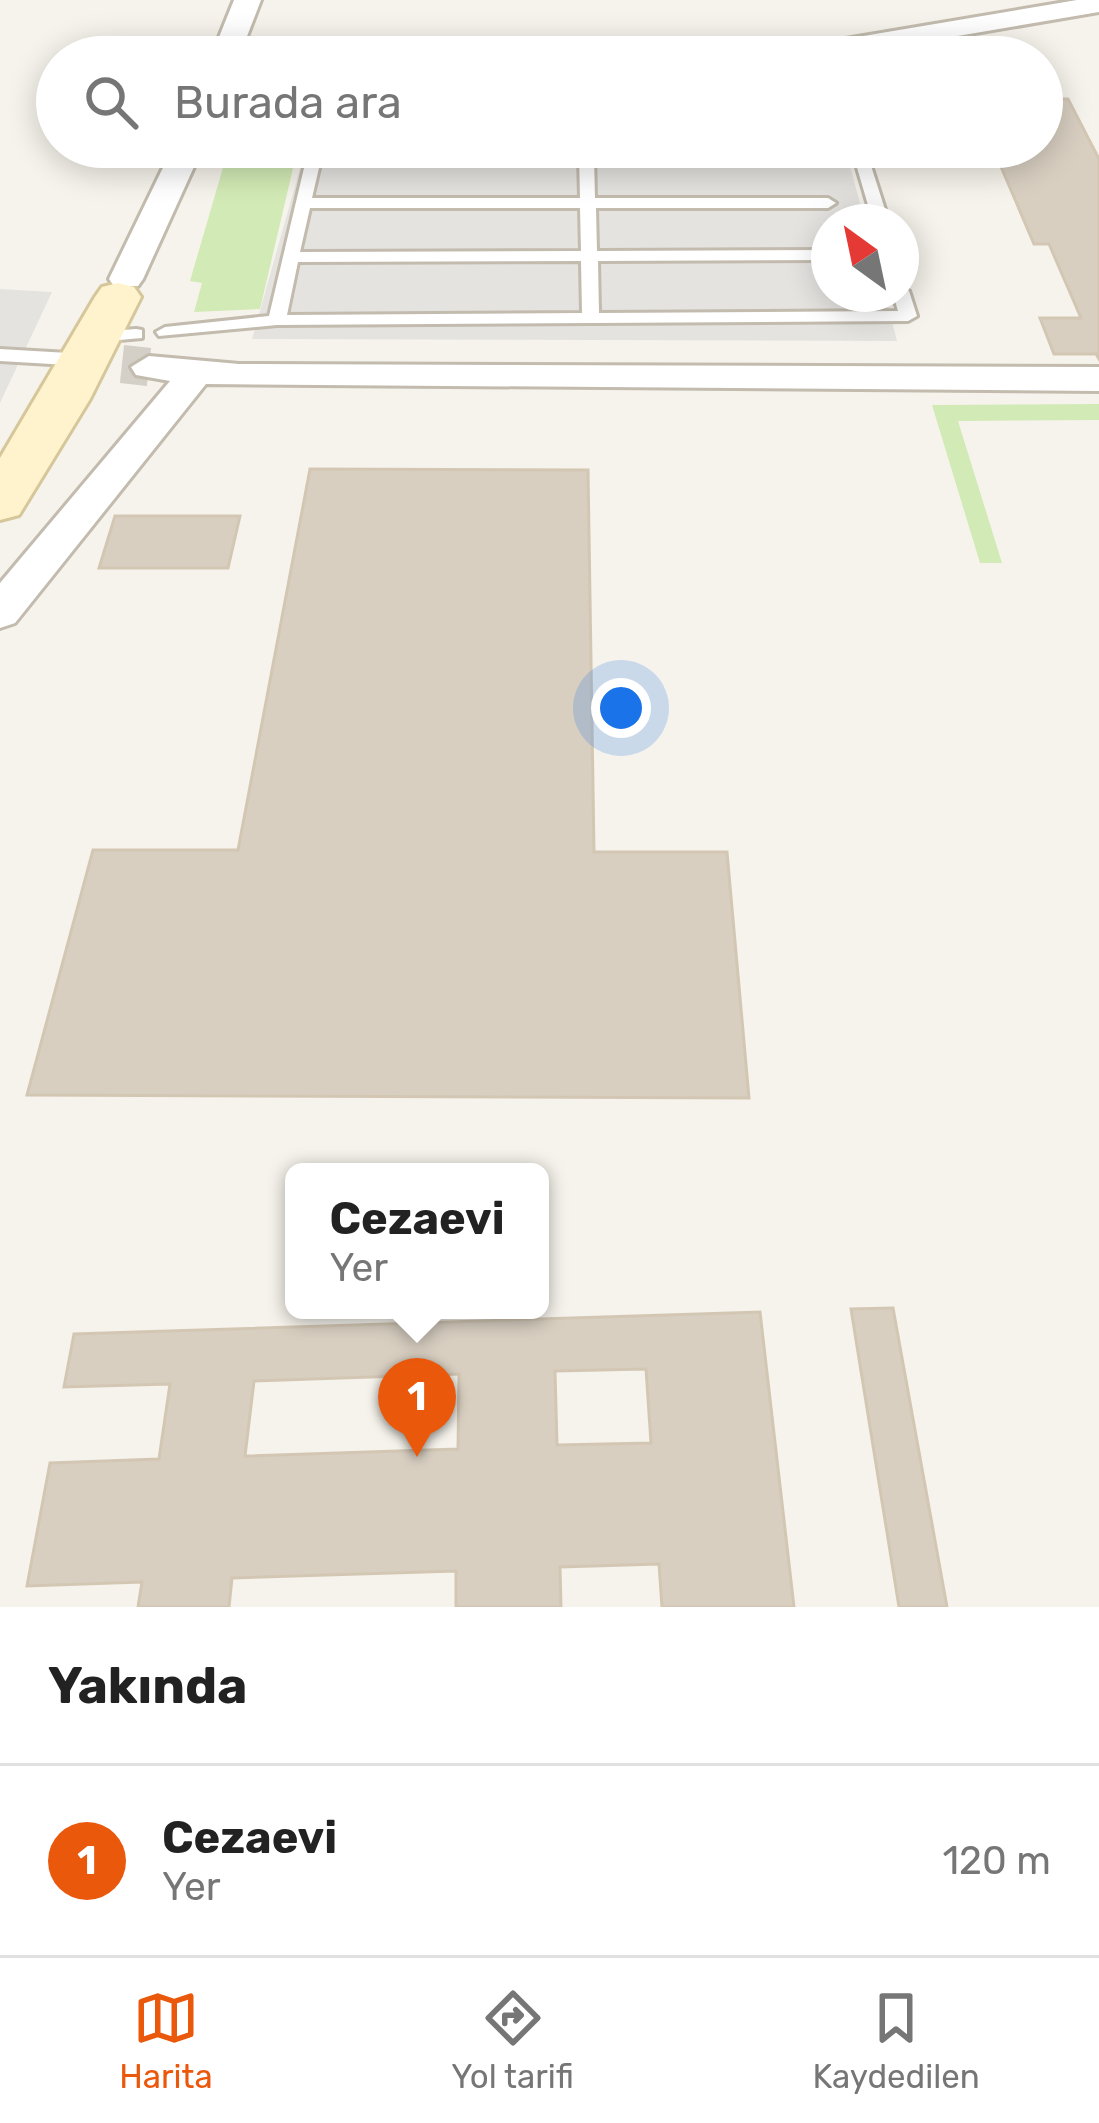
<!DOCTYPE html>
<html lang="tr">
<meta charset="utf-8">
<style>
:root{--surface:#fff;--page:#f6f6f6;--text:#222;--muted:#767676;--line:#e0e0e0;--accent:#ea580c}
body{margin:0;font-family:Rubik,sans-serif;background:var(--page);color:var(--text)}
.compass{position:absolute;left:811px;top:204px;width:108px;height:108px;border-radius:50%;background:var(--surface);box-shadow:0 6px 30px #0003;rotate:327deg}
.you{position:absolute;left:621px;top:708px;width:42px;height:42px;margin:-30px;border:9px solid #fff;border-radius:50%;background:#1a73e8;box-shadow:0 0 0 18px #1a73e833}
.badge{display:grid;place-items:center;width:78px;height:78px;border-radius:50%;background:var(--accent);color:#fff;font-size:39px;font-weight:700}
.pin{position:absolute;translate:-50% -99px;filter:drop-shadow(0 3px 6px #0008)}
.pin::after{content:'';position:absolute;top:63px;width:42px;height:36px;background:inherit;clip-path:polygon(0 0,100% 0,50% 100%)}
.popup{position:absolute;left:285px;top:1163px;width:264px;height:156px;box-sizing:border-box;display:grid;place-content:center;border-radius:18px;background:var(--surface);filter:drop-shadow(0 3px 9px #0005);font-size:39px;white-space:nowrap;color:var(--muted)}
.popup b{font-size:45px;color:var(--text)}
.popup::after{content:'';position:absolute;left:50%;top:100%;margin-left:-24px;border:24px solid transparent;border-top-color:var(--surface)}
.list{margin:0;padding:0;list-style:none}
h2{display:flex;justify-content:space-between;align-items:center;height:156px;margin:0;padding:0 48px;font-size:51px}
h2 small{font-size:39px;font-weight:400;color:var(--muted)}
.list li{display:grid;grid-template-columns:78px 1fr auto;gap:36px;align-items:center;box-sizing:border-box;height:192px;padding:0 48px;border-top:3px solid var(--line)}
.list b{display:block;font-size:45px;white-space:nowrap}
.list p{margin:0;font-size:39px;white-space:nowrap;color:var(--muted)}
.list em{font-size:39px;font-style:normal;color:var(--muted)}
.icon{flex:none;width:66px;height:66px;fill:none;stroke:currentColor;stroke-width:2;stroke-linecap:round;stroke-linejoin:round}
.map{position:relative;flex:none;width:1099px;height:1607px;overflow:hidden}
.search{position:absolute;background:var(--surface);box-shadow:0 6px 30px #0003;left:36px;right:36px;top:36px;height:132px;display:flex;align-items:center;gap:30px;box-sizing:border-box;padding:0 42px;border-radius:66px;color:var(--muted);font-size:45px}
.sheet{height:348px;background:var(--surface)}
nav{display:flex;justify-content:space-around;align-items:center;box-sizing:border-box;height:168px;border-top:3px solid var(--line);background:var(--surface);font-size:33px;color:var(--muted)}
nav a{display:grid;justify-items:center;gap:6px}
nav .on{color:var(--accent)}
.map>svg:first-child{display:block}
.green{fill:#d2eab5}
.parking{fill:#e5e3e0}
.building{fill:#d8cfc1;stroke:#d3c7b4;stroke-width:3;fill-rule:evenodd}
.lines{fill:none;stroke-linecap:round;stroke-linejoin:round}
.street-tunnel{stroke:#d4d0c8;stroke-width:38;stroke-dasharray:38 18;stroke-linecap:butt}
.lane-casing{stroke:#c2bbae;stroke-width:6}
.street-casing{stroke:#c2bbae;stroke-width:6}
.secondary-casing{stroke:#d6c79b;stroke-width:6}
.lane{fill:#fff;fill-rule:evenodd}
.street{fill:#fff;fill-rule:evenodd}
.secondary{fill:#fff3cd;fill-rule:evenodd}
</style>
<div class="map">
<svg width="1099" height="1607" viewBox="0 0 1099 1607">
<rect width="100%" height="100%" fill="#f6f3ec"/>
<path class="green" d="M229,147h69l-38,162 -66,3 8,-29 -12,-2z
M1099,404v16l-141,1 44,142h-22l-48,-158z"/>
<path class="parking" d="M306,147h539l20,75h-36v72h56l12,47 -645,-2z
M0,289l52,3 -52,111z"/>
<path class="building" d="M1042,99h26l31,60v200l-3,-5h-42l-14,-36h41l-32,-74h-15l-38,-89h22l-3,-8h27z
M310,469l278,1 6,382h133l22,246 -722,-3 66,-245h145z
M115,516h125l-12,52h-129z
M893,1308l54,299h-48l-48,-298z
M760,1312l34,295h-132l-3,-43 -99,3 1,40h-105v-36l-224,7 -3,29h-91l4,-25 -115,4 23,-123 109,-4 11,-75 -106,3 10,-53zM646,1369l5,74 -94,2 -2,-74zM459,1374l-1,75 -213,7 9,-75z"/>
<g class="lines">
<path class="street-tunnel" d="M122,364l27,3"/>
<defs>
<path id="lane" d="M309,147h556l24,75h-16l-20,-68 -259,1 1,43h233l8,5 -8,5h-232l1,43 232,-1v10l-231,1 1,52 299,-2 -5,-17h8v-8l8,5 8,25 -9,5 -631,4 -118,11 -3,-4 9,-5 104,-11zM322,155h257l1,43h-268zM310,208h270l1,43 -281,1zM581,261l1,52 -295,2 11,-53z
M136,329l6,1v8l-46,4 -9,-5 9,-5z
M0,349l85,5 9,6 -9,6 -85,-5z"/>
<path id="street" d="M234,0h27l-22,57h-28z
M1077,0h22v12l-265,45h-120l14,-8 70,-2z
M326,44l318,5 14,8h-395l14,-8z
M173,147h30l-60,132 -5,7h-24l-5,-7z
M149,356l90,8 860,3v24l-893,-7 -191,239 -15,5v-45l170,-202 -34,-6 -5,-8z"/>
<path id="secondary" d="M118,283l16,4 7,10 -51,102 -71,116 -19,5v-62l95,-161 7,-10z"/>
</defs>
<use href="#lane" class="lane-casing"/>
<use href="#street" class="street-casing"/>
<use href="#secondary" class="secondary-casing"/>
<use href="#lane" class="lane"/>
<use href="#street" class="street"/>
<use href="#secondary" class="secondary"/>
</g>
</svg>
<svg class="compass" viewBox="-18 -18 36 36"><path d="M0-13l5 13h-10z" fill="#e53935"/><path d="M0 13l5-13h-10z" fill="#767676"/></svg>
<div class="you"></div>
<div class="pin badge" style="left:417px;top:1457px">1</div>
<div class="popup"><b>Cezaevi</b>Yer</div>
<div class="search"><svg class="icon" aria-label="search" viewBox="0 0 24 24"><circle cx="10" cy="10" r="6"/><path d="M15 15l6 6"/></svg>Burada ara</div>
</div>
<section class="sheet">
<h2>Yakında<small></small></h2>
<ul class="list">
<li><span class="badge">1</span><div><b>Cezaevi</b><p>Yer</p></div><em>120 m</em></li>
</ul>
</section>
<nav>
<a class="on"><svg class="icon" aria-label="map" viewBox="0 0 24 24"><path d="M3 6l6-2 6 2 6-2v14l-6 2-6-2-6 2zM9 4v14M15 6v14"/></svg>Harita</a>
<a><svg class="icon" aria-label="directions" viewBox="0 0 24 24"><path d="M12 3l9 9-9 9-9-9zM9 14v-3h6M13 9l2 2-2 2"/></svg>Yol tarifi</a>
<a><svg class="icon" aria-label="saved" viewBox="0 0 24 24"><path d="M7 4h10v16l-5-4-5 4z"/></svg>Kaydedilen</a>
</nav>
